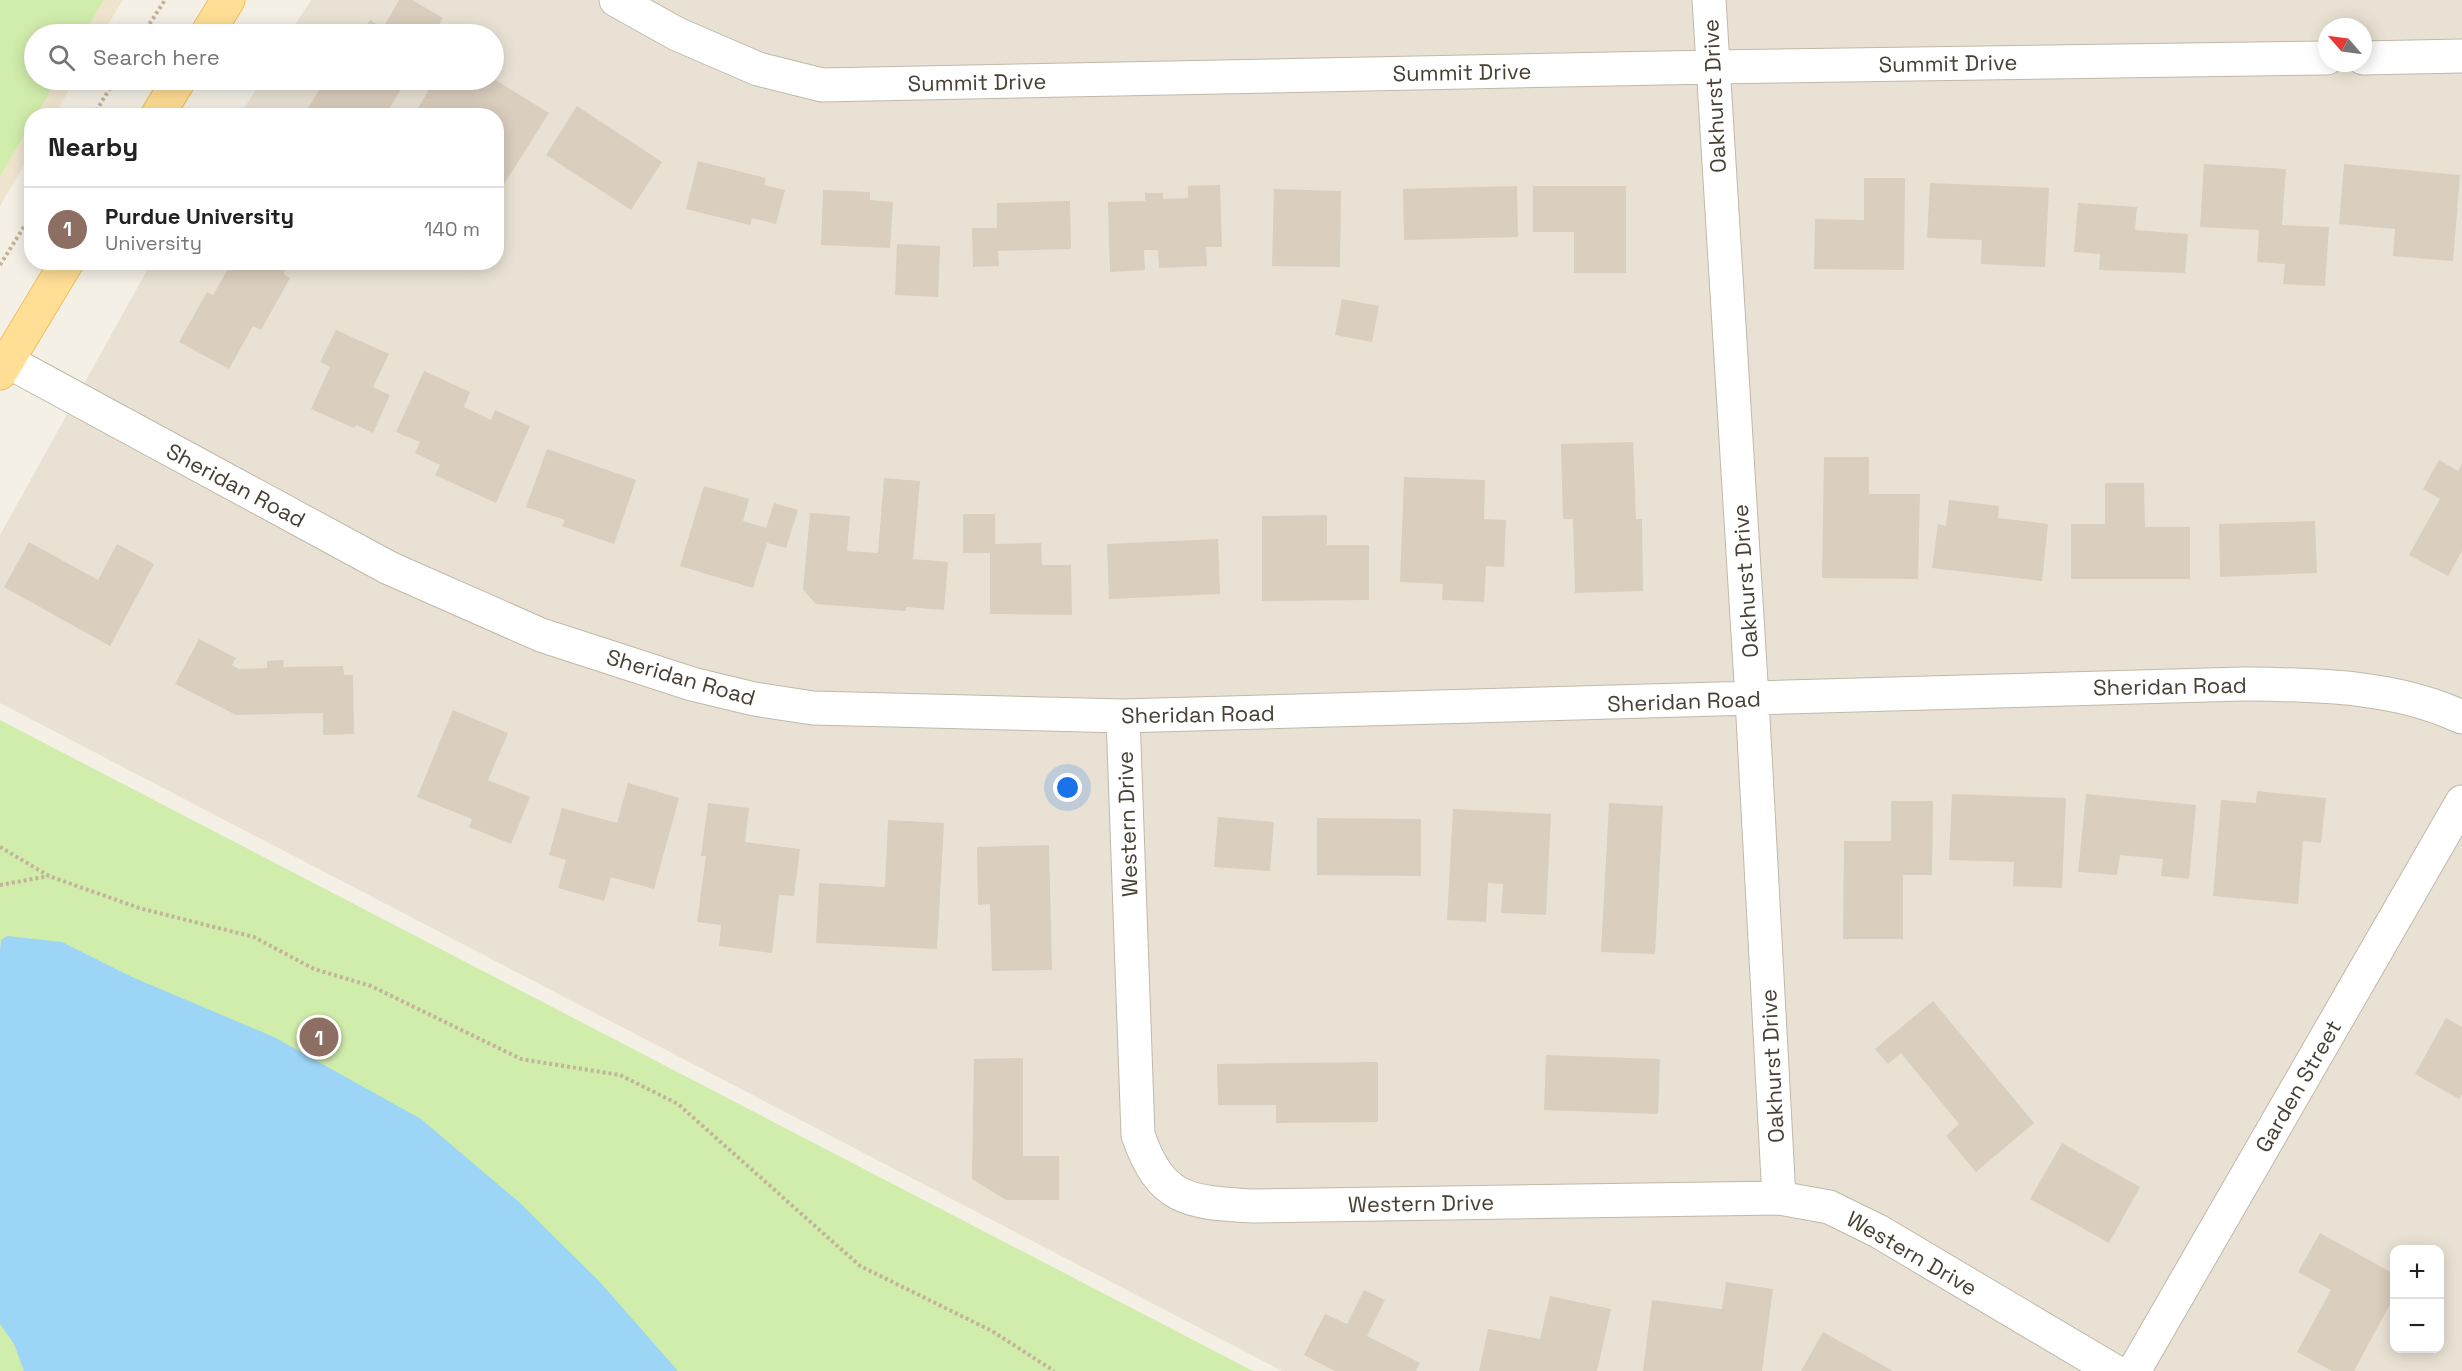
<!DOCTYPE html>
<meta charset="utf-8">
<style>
:root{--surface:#fff;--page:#f6f6f6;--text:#222;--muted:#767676;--line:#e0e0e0;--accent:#7c3aed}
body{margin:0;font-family:"Space Grotesk",sans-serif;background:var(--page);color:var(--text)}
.controls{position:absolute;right:18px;bottom:18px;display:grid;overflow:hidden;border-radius:12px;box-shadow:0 3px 15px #0003}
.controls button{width:54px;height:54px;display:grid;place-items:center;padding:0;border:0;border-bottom:2px solid var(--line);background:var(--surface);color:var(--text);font:30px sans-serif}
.compass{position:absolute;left:2318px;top:18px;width:54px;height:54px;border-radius:50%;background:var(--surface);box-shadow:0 3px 15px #0003;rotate:298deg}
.you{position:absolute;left:1068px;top:788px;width:21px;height:21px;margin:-15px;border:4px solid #fff;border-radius:50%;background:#1a73e8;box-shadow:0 0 0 9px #1a73e833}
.badge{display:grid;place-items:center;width:39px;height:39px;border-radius:50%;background:var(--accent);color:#fff;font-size:20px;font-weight:700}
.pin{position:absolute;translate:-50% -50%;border:3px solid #fff;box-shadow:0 2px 6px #0006}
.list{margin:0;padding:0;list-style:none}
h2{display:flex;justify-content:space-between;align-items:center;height:78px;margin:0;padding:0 24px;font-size:26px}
h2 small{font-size:20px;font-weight:400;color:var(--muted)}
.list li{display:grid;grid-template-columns:39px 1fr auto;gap:18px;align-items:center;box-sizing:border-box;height:84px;padding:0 24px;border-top:2px solid var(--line)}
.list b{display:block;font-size:22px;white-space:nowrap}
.list p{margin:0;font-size:20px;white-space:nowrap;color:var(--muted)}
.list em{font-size:20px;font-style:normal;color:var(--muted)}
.icon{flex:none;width:33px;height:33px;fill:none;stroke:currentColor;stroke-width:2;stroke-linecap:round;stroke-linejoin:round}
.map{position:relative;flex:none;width:2462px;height:1371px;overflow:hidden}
.search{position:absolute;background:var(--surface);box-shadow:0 3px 15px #0003;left:24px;top:24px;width:480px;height:66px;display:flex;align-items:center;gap:15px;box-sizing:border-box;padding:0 21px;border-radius:33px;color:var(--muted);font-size:22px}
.panel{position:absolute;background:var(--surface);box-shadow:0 3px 15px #0003;left:24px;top:108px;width:480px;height:162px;border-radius:24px}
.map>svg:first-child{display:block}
.residential{fill:#e9e2d4;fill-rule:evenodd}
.education{fill:#efe5cf}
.green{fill:#d1edac}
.water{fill:#9dd5f7}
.building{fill:#dacebe}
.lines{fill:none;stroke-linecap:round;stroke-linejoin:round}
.minor-casing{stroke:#c1b8a8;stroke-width:35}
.major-casing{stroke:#efbe5b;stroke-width:35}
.path{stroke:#c4b398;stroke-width:4;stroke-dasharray:3 3;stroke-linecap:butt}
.minor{stroke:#fff;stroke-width:33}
.major{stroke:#ffde95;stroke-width:33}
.labels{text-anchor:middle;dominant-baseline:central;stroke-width:4.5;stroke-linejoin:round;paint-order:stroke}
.street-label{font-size:22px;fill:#484035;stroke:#fff}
</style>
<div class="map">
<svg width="2462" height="1371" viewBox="0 0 2462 1371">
<rect width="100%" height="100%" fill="#f5f0e6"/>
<path class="residential" d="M311,0h2151v1371h-1180l-1282,-668v-168l151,-272 345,-1v-146l-256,-1 22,-35h232v-46h-205zM2327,27h36v36h-36zM2394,1250h46v98h-46z"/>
<path class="education" d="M0,0h123l-21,34h-68v46h41l-21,35 -22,1 -1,37 -31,53z"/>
<path class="green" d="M0,0h104l-21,34h-49v46h23l-21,35 -4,1 -1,7 -31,53z
M0,720l1253,651h-1253z"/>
<path class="water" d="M7,936l55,6 70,35 142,60 147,82 98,83 81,80 78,89h-654l-10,-27 -14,-20v-373l1,-11z"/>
<path class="building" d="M399,0h13l31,18 -9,16h-73l9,-14 13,8z
M494,79l55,34 -50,79 -3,-2v-74h-83l22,-36z
M325,80h95l-6,10 -10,-6 -19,32h-65l-12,-8z
M577,106l85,56 -31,48 -85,-55z
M698,161l68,17 -2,7 21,5 -9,34 -24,-6 -2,7 -64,-16z
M2204,164l82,5 -4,56 47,2 -4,59 -42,-2 2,-20 -28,-2 2,-32 -59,-3z
M2344,164l116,11 -7,86 -60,-5 2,-27 -56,-5z
M1864,178h41l-1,92 -90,-1 1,-50 49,1z
M1930,183l119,5 -4,79 -64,-3 1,-24 -55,-2z
M1220,185l2,62h-16l1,19 -48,2 -1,-18h-14l1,20 -35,2 -2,-70 37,-1v-8h18v6l25,-1v-12z
M1517,186l1,51 -114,3 -1,-51z
M1533,186h93v87h-52v-41h-41z
M1274,189l67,2 -1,76 -68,-1z
M823,190l47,2v8l23,2 -3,46 -69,-3z
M1070,201l1,48 -73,2 1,15 -26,1 -1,-39h25v-25z
M2078,203l59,4 -2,23 53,4 -3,39 -86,-3 1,-16 -26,-2z
M897,244l43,2 -2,51 -43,-2z
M232,262h58l-7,12 7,4 -29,52 -8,-4 -24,43 -50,-27 28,-50 6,3z
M1342,299l37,7 -7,36 -37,-7z
M336,330l53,24 -16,33 17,8 -17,38 -17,-8 -2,3 -43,-19 19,-42 -10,-5z
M424,371l46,21 -6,15 27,13 4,-10 35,16 -34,77 -61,-28 5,-10 -25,-12 5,-11 -24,-10z
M1633,442l3,77h6l1,72 -68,2 -2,-74h-10l-2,-75z
M547,449l89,31 -22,64 -52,-18 3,-6 -39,-13z
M1824,457h45v37h51l-2,85 -96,-1z
M2439,460l19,11 4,-8v88l-14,25 -39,-21 31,-56 -17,-10z
M1404,477l81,3 -1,39 22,1 -2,47 -18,-1 -2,36 -42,-2 1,-16 -43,-2z
M884,478l36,3 -7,78 35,3 -4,48 -38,-3v4l-90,-7 -13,-14 7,-77 40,3 -3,35 31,2z
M2105,483h39l1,44h45v52h-119v-55h34z
M704,486l45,13 -6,22 23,7 8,-25 24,7 -12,38 -19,-5 -14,45 -73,-22z
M1949,500l50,6 -1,12 50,6 -6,57 -110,-13 6,-44 8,2z
M963,514h32v30l46,-1 1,22h29l1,50 -82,-1v-61h-27z
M1327,515v30h42v55l-107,1v-85z
M2315,521l2,52 -97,4 -1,-53z
M1218,539l2,55 -111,5 -2,-55z
M29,542l69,38 19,-36 37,20 -44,82 -106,-59z
M199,639l37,19 -4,7 7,4 28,-1v-7l17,-1 -1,7 60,-1 1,9h9l1,59 -31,1v-22l-87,2 -61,-31z
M453,710l55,23 -20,47 42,17 -19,47 -42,-17 3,-8 -55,-22z
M628,783l51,15 -25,91 -43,-12 -7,24 -46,-13 8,-28 -17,-5 13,-47 55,15z
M2257,791l69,7 -5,45 -18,-2 -5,63 -85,-8 8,-96 35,3z
M1952,794l114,4 -4,90 -49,-2 1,-24 -65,-2z
M2086,794l110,11 -7,74 -28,-3 2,-17 -43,-4 -3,20 -39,-3z
M1891,801h42l-1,74h-29v64h-60l1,-98h47z
M708,803l41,5 -4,34 55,7 -6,47 -15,-1 -7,58 -53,-7 2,-21 -24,-3 9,-66h-5z
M1609,803l54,3 -8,148 -54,-2z
M1453,809l98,5 -5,101 -45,-2 2,-29 -15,-1 -2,39 -39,-2z
M1218,817l56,5 -4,49 -56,-4z
M1317,818l104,1v57l-104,-1z
M888,820l56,3 -7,126 -121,-6 3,-60 66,4z
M1049,845l3,125 -60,1 -2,-67 -12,1 -1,-58z
M1933,1001l101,122 -58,49 -30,-36 13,-12 -58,-71 -13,11 -13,-15z
M2446,1018l16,9v67l-3,5 -44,-25z
M1546,1055l114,4 -2,55 -114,-4z
M1023,1058v98h36v44h-53l-34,-21 2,-120z
M1378,1062v60l-102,1v-18h-58l-1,-41z
M2062,1143l78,44 -31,56 -79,-44z
M2320,1233l74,41v23l-40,74h-22l-35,-19 34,-62 -33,-18z
M1726,1282l47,7 -11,82h-119l9,-71 70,9z
M1364,1290l21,10 -18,36 53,27 -4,8h-81l-31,-16 21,-41 22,10z
M1550,1296l61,13 -14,62h-118l9,-42 52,10z
M1823,1332l70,39h-92z"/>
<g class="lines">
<defs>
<path id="minor" d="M616,0l61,34 81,35 64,16 890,-18 615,-9
M1709,0l43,699 27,499
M2363,58l99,-2
M7,361l382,207 152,67 151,49 62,15 59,9 310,8 1120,-32c74,1 150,1 219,33
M1123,716l15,419c23,66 50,67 114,71l527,-8 50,9 49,24 236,140
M2134,1371l328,-569"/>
<path id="major" d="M207,34l21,-34
M157,116l22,-36
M0,373l67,-111"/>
</defs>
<use href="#minor" class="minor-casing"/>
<use href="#major" class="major-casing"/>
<path class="path" d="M143,34l22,-34
M93,116l22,-36
M0,265l32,-51
M0,847l49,29 90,32 115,29 60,32 57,17 150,73 99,16 58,29 182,162 132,65 62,40
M0,885l49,-9"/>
<use href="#minor" class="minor"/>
<use href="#major" class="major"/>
</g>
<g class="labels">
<g class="street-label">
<text transform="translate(1948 63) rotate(-1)">Summit Drive</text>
<text transform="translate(1462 72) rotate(-1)">Summit Drive</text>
<text transform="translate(977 82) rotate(-1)">Summit Drive</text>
<text transform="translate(1714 96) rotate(-93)">Oakhurst Drive</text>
<text transform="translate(236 485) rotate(28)">Sheridan Road</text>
<text transform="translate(1745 581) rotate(-94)">Oakhurst Drive</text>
<text transform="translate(681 677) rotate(16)">Sheridan Road</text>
<text transform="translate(2170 686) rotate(-1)">Sheridan Road</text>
<text transform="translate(1684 701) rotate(-2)">Sheridan Road</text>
<text transform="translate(1198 714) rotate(-1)">Sheridan Road</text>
<text transform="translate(1127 824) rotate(-92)">Western Drive</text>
<text transform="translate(1772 1066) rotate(-93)">Oakhurst Drive</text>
<text transform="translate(2298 1086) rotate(-60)">Garden Street</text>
<text transform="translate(1421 1203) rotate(-1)">Western Drive</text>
<text transform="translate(1912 1253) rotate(30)">Western Drive</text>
</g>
</g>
</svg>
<div class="controls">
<button>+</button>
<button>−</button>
</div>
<svg class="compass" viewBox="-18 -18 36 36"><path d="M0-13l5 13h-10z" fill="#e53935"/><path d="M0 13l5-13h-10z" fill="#767676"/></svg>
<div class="you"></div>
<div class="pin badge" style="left:319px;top:1037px;background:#8d6e63">1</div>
<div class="search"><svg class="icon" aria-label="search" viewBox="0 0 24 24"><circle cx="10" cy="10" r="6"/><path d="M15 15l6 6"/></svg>Search here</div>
<section class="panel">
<h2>Nearby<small></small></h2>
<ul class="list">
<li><span class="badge" style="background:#8d6e63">1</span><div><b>Purdue University</b><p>University</p></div><em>140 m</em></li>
</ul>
</section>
</div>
